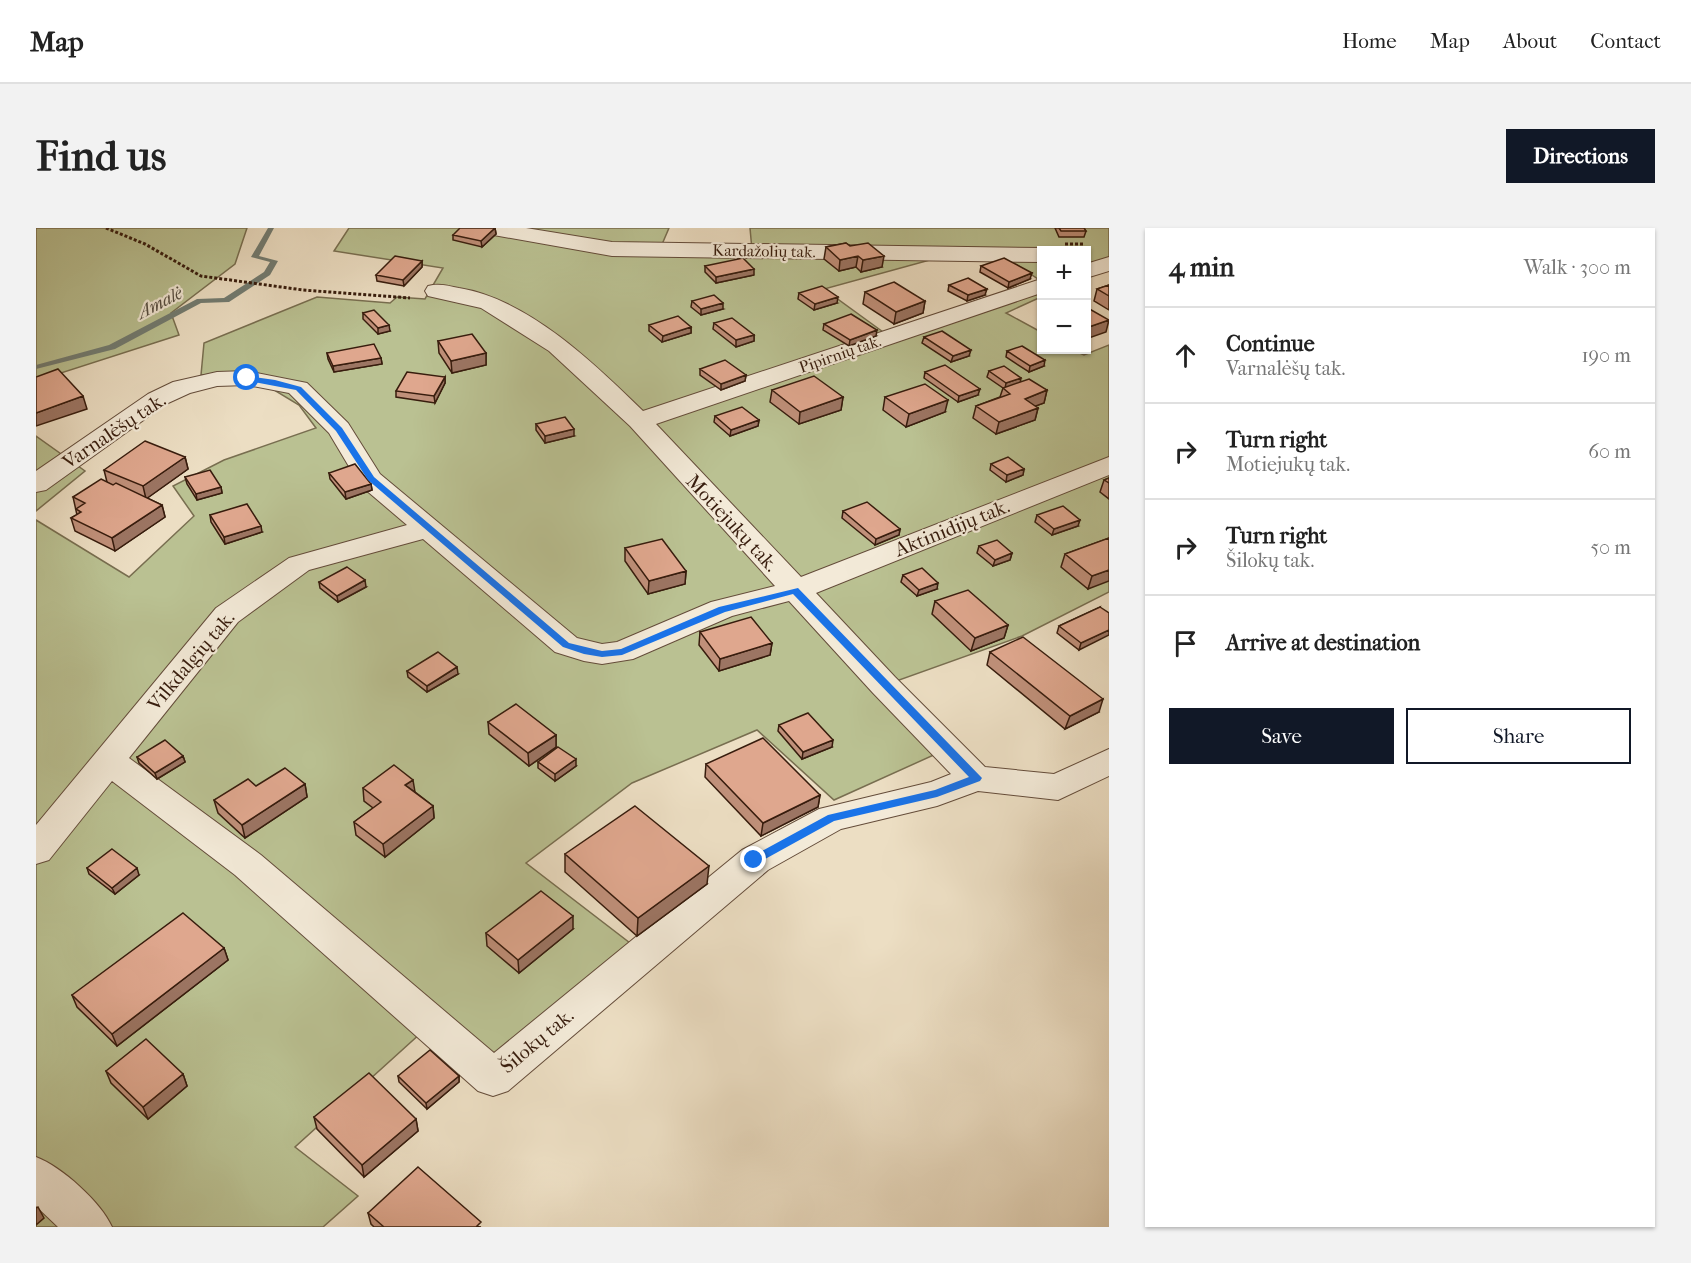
<!DOCTYPE html>
<meta charset="utf-8">
<style>
:root{--surface:#fff;--page:#f2f2f2;--text:#222;--muted:#767676;--line:#e0e0e0;--accent:#111827}
body{margin:0;font-family:"IM FELL French Canon",serif;background:var(--page);color:var(--text)}
.controls{position:absolute;right:18px;top:18px;display:grid;overflow:hidden;border-radius:0px;box-shadow:0 2px 4px #0004}
.controls button{width:54px;height:54px;display:grid;place-items:center;padding:0;border:0;border-bottom:2px solid var(--line);background:var(--surface);color:var(--text);font:30px sans-serif}
.stop{position:absolute;width:18px;height:18px;margin:-14px;border:4px solid #1a73e8;border-radius:50%;background:#fff}
.stop.end{background:#1a73e8;border-color:#fff;box-shadow:0 2px 6px #0008}
.list{margin:0;padding:0;list-style:none}
h2{display:flex;justify-content:space-between;align-items:center;height:78px;margin:0;padding:0 24px;font-size:26px}
h2 small{font-size:20px;font-weight:400;color:var(--muted)}
.list li{display:grid;grid-template-columns:39px 1fr auto;gap:18px;align-items:center;box-sizing:border-box;height:96px;padding:0 24px;border-top:2px solid var(--line)}
.list b{display:block;font-size:22px;white-space:nowrap}
.list p{margin:0;font-size:20px;white-space:nowrap;color:var(--muted)}
.list em{font-size:20px;font-style:normal;color:var(--muted)}
.actions{display:flex;gap:12px;padding:18px 24px}
.actions a{flex:1;padding:14px 0;border:2px solid var(--accent);border-radius:0px;text-align:center;font-size:21px;color:var(--accent)}
.actions .main{background:var(--accent);color:#fff}
.icon{flex:none;width:33px;height:33px;fill:none;stroke:currentColor;stroke-width:2;stroke-linecap:round;stroke-linejoin:round}
.map{position:relative;flex:none;width:1073px;height:999px;overflow:hidden;border-radius:0px}
header{display:flex;align-items:center;gap:36px;box-sizing:border-box;height:84px;padding:0 30px;background:var(--surface);border-bottom:2px solid var(--line)}
header strong{font-size:28px}
nav{display:flex;gap:33px;margin-inline-start:auto;font-size:21px}
.intro{display:flex;align-items:center;justify-content:space-between;box-sizing:border-box;height:144px;padding:0 36px}
h1{margin:0;font-size:42px}
.button{padding:15px 27px;border-radius:0px;background:var(--accent);color:#fff;font-size:21px;font-weight:700}
main{display:flex;gap:36px;padding:0 36px}
aside{flex:1;background:var(--surface);border-radius:0px;box-shadow:0 2px 4px #0004}
.map>svg:first-child{display:block}
.green{fill:#bac192;stroke:#786e50;stroke-width:1.5}
.lines{fill:none;stroke-linecap:round;stroke-linejoin:round}
.stream{fill:#727c72;fill-rule:evenodd}
.minor-casing{stroke:#644c3a;stroke-width:2}
.path{stroke:#371c0d;stroke-width:3;stroke-dasharray:3 2;stroke-linecap:butt}
.minor{fill:#f3ead8;fill-rule:evenodd}
.wall{fill:#c0907a;stroke:#371c0d;stroke-width:1.5}
.shaded-wall{fill:#9c7563;stroke:#371c0d;stroke-width:1.5}
.building{fill:#dfa78e;stroke:#371c0d;stroke-width:1.5}
.route{fill:#1a73e8}
.labels{text-anchor:middle;dominant-baseline:central;stroke-width:4.5;stroke-linejoin:round;paint-order:stroke}
.far-street-label{font-size:16px;fill:#371c0d;stroke:#f3ead8}
.far-water-label{font-size:18px;font-style:italic;fill:#544c40;stroke:#f3ead8}
.street-label{font-size:20px;fill:#371c0d;stroke:#f3ead8}
</style>
<header>
<strong>Map</strong>
<nav><a>Home</a><a>Map</a><a>About</a><a>Contact</a></nav>
</header>
<div class="intro"><h1>Find us</h1><a class="button">Directions</a></div>
<main>
<div class="map">
<svg width="1073" height="999" viewBox="0 0 1073 999">
<rect width="100%" height="100%" fill="#ecdec3"/>
<filter id="stains"><feTurbulence type="fractalNoise" baseFrequency=".00333" numOctaves="4"/><feColorMatrix values="0 0 0 0 .2 0 0 0 0 .09 0 0 0 0 .02 0 0 0 .5 -.17"/></filter>
<radialGradient id="worn" r=".72"><stop offset=".6" stop-color="#630" stop-opacity="0"/><stop offset="1" stop-color="#630" stop-opacity=".3"/></radialGradient>
<path class="green" d="M0,0h211l-12,36 -64,49 8,22 -143,46z
M313,0h320l-9,21 92,1 -2,-22h359v40l-22,10 -1,-28h-45v31l-34,-23h-70l-113,31 66,48 151,-51v11l-35,16 35,19v18h32l11,5 25,-10v247l-87,44 -137,49 62,64 -113,51 -77,-70 -125,53 -106,80 117,90 -150,125 -61,-55 -137,124 63,49 -35,31h-287v-707l93,57 65,-61 -21,-30 51,-26 92,-32 -17,-23 -25,-15 14,-10 -51,-7 -36,2 3,-32 113,-46 73,6 7,-6 28,2 18,-31 -109,-17z
M0,208l49,35 -49,40z"/>
<g class="lines">
<path class="stream" d="M232,0h6l-15,28 19,5 -8,14 -41,27 -28,1 -86,46 -79,20v-4l73,-20 88,-46 27,-1 40,-26 6,-10 -19,-5z"/>
<defs>
<path id="minor" d="M441,0h49l86,14 429,6 8,2h-8v12l-429,-6 -124,-22 -8,-1z
M1073,29v14l-23,7v-14z
M1005,51v14l-385,131 145,153 308,-120v18l-293,118 79,84 90,90 69,7 55,-25v27l-51,24 -80,-9 -41,15 -96,23 -73,41 -260,221 -15,5 -15,-5 -243,-216 -123,-94 -63,79 -13,4v-39l180,-217 73,-50 118,-33 -47,-40 -31,-52 -40,-40 -42,-8 -30,1 -27,7 -24,11 -120,86 -10,2v-21l112,-77 25,-12 44,-10 30,-1 60,12 41,40 32,51 197,164 25,6 15,-2 94,-40 64,-16 -145,-160 -81,-75 -68,-43 -53,-12 -3,-5 3,-5c11,-3 21,0 31,2 69,11 136,76 184,123zM387,311l132,113 29,9 18,3 31,-5 99,-43 57,-15 84,92 78,81 -20,8 -112,27 -77,41 -248,203 -233,-198 -132,-97 109,-136 71,-52z
M0,929c26,10 65,45 76,70h-54l-22,-21z"/>
</defs>
<use href="#minor" class="minor-casing"/>
<path class="path" d="M70,0l39,16 56,32 102,14 107,8
M1029,16h19"/>
<use href="#minor" class="minor"/>
</g>
<path class="wall" d="M459,0l1,6 -14,13 -29,-7v-5z
M1019,0h29l2,3 -2,6h-25z
M810,15l36,24 -21,5 -5,-5 -17,4 -15,-12 2,-12z
M386,33v6l-18,19 -27,-5 -1,-6z
M669,38l49,9 -38,8 -11,-11z
M945,38l49,13 -22,9 -28,-16z
M913,57l36,10 -18,6 -19,-10z
M1073,57v25l-15,-9 3,-12z
M829,64l60,9 -2,12 -29,11 -31,-20z
M763,65l38,10 -23,7 -16,-11z
M656,73l31,8 -22,6 -10,-8z
M327,85l27,18 -12,3 -15,-15z
M678,95l40,12v6l-18,6 -23,-18z
M788,96l52,12 -27,10 -26,-16z
M613,97l42,2v6l-29,9 -13,-11z
M888,109l45,19 -18,6 -29,-19z
M402,113l48,12v12l-34,8 -13,-20z
M971,123l37,15 -15,6 -23,-15z
M291,125l54,5 1,6 -48,8 -6,-13z
M664,141l46,6 -1,6 -24,9 -21,-15z
M953,143l58,19 -3,13 -9,3 3,2 -3,12 -39,14 -23,-16 3,-12 24,-9 3,-9 -16,-11z
M889,144l53,23 -20,7 -34,-24z
M409,149v6l-10,20 -39,-6v-6z
M736,162l71,7 -2,13 -42,14 -29,-22z
M849,169l60,15 -39,15 -23,-17z
M679,188l44,4 -1,6 -28,10 -16,-14z
M500,196l38,12 -29,7 -9,-13z
M149,229l3,12 -41,29 15,7 3,12 -50,34 -40,-20 -4,-13 6,-3 -4,-18 34,-15 -3,-12z
M955,236l33,5 -1,6 -17,7 -16,-12z
M293,245l42,11 1,6 -26,9 -16,-20z
M149,249l36,10 1,6 -25,7 -10,-16z
M1073,250v21l-9,-7 4,-12z
M807,283l57,18 -1,6 -24,10 -33,-27z
M174,287l52,17 -37,12 -14,-22z
M1001,287l41,11 -26,9 -17,-13z
M1073,310l-21,51 -27,-22 4,-13z
M943,318l33,7 -2,7 -17,6 -16,-13z
M589,320l61,23 -1,13 -37,10 -23,-33z
M867,347l34,14 -20,7 -16,-14z
M283,354l47,5 -28,15 -18,-14z
M899,373l73,24 -4,13 -33,13 -39,-37z
M1064,379l-21,43 -22,-17 2,-7z
M664,404l72,11 -2,12 -51,16 -20,-26z
M954,424l109,60 -34,17 -78,-64z
M371,443l51,3 -31,18 -19,-15z
M452,494l68,13v12l-27,19 -40,-32z
M743,497l53,22 -30,12 -24,-28z
M147,528l2,6 -28,17 -18,-16 -2,-6z
M502,534l38,4 -21,15 -17,-13z
M670,536l114,31 -2,12 -57,29 -56,-59z
M269,556l2,13 -62,41 -27,-25 -4,-13 42,-14z
M327,560l52,4 18,14 1,12 -49,39 -29,-22 -2,-13 19,-14 -9,-7z
M529,626l142,30 -70,52 -72,-64z
M51,640l52,7 -24,19 -26,-20z
M537,701l-54,44 -32,-27 -1,-13z
M188,720l4,12 -111,86 -40,-39 -5,-12z
M70,843l77,3 4,12 -39,33 -37,-36z
M362,848h61v6l-32,27 -28,-27z
M278,889l102,2 2,12 -54,46 -47,-48z
M332,985l113,14h-107l-3,-3z"/>
<path class="shaded-wall" d="M459,0l1,6 -14,13 -1,-6z
M822,28l-2,11 -17,4 1,-11z
M848,28l-2,11 -21,5 2,-12z
M386,33v6l-18,19 -1,-6z
M718,41v6l-38,8v-6z
M996,45l-2,6 -22,9 1,-6z
M951,61l-2,6 -18,6 1,-6z
M802,69l-1,6 -23,7 1,-6z
M889,73l-2,12 -29,11 2,-12z
M687,75v6l-22,6v-6z
M1073,92l-3,12 -20,7v-11z
M353,97l1,6 -12,3v-6z
M655,99v6l-29,9 1,-6z
M841,102l-1,6 -27,10 1,-6z
M718,107v6l-18,6v-7z
M935,122l-2,6 -18,6 2,-6z
M450,125v12l-34,8 -1,-12z
M345,130l1,6 -48,8 -1,-6z
M1009,132l-1,6 -15,6 1,-6z
M710,147l-1,6 -24,9v-6z
M409,149v6l-10,20 -1,-7z
M985,150l-1,6 -15,5 1,-6z
M944,161l-2,6 -20,7 1,-6z
M1011,162l-3,13 -22,8 3,-12z
M47,168l4,13 -51,17v-13z
M807,169l-2,13 -42,14 1,-12z
M912,172l-3,12 -39,15 3,-13z
M1002,180l-3,12 -39,14 3,-12z
M723,192l-1,6 -28,10 1,-6z
M538,201v7l-29,7v-7z
M149,229l3,12 -42,30 -3,-13z
M988,241l-1,6 -17,7 1,-7z
M335,256l1,6 -26,9 -1,-7z
M185,259l1,6 -25,7 -1,-6z
M126,277l3,12 -50,34 -3,-13z
M1044,292l-2,6 -26,9 2,-6z
M225,298l1,6 -37,12 -1,-7z
M864,301l-1,6 -24,10 1,-6z
M976,325l-2,7 -17,6 2,-6z
M1073,342v11l-21,8 4,-13z
M650,343l-1,13 -37,10 1,-13z
M329,352l1,7 -28,15 -1,-6z
M902,355l-1,6 -20,7 2,-6z
M972,397l-4,13 -33,13 4,-13z
M1073,402v5l-30,15 2,-7z
M736,415l-2,12 -51,16 1,-12z
M421,439l1,7 -31,18v-6z
M1067,471l-4,13 -34,17 5,-13z
M520,507v12l-27,19 -1,-13z
M797,512l-1,7 -30,12 1,-7z
M147,528l2,6 -28,17 -2,-6z
M540,531v7l-21,15v-7z
M377,552l2,12 -10,-7z
M269,556l2,13 -62,41 -3,-13z
M784,567l-2,12 -57,29 2,-13z
M397,578l1,12 -49,39 -2,-13z
M673,638l-2,18 -70,52 1,-18z
M101,640l2,7 -24,19 -3,-6z
M537,688v13l-54,44 -1,-13z
M188,720l4,12 -111,86 -5,-12z
M147,846l4,12 -39,33 -5,-12z
M423,848v6l-32,27 -1,-6z
M380,891l2,12 -54,46 -2,-12z
M2,979l6,11 -8,7v-17z"/>
<path class="building" d="M424,0h35l-14,13 -28,-6z
M1023,0h25l2,3h-25z
M810,15l4,3 18,-3 16,13 -21,4 -5,-4 -18,4 -14,-13z
M359,28l27,5 -19,19 -27,-5z
M707,30l11,11 -38,8 -11,-11z
M968,30l28,15 -23,9 -28,-16z
M932,50l19,11 -19,6 -19,-10z
M858,54l31,19 -29,11 -31,-20z
M1073,57v11l-12,-7z
M786,58l16,11 -23,7 -16,-11z
M678,67l9,8 -22,6 -9,-8z
M1050,79l23,13 -23,8z
M338,82l15,15 -11,3 -15,-15z
M815,86l26,16 -27,10 -26,-16z
M642,88l13,11 -28,9 -14,-11z
M696,90l22,17 -18,5 -22,-17z
M906,103l29,19 -18,6 -29,-19z
M436,106l14,19 -35,8 -13,-20z
M338,116l7,14 -48,8 -6,-13z
M986,118l23,14 -15,6 -23,-15z
M689,132l21,15 -25,9 -21,-15z
M909,137l35,24 -21,7 -34,-24z
M968,138l17,12 -15,5 -17,-12z
M22,141l25,27 -47,17v-36z
M371,144l38,5 -11,19 -38,-5z
M778,148l29,21 -43,15 -28,-22z
M993,151l18,11 -22,9 13,9 -39,14 -23,-16 34,-12 -7,-6z
M889,156l23,16 -39,14 -24,-17z
M706,179l17,13 -28,10 -16,-14z
M529,189l9,12 -29,7 -9,-12z
M109,213l40,16 -42,29 -39,-16z
M972,229l16,12 -17,6 -16,-11z
M319,236l16,20 -26,8 -16,-19z
M174,242l11,17 -25,7 -11,-17z
M1073,250v5l-5,-3z
M65,251l12,6 3,-2 46,22 -50,33 -41,-20 10,-6 -5,-3 9,-6 -12,-6z
M831,274l33,27 -24,10 -33,-28z
M211,276l14,22 -37,11 -14,-22z
M1027,278l17,14 -26,9 -17,-14z
M1073,310v32l-17,6 -27,-22z
M626,311l24,32 -37,10 -24,-33z
M961,312l15,13 -17,7 -16,-14z
M311,339l18,13 -28,16 -18,-14z
M886,340l16,15 -19,7 -16,-15z
M932,362l40,35 -33,13 -40,-37z
M1064,379l9,6v17l-28,13 -22,-17z
M715,389l21,26 -52,16 -20,-27z
M987,409l80,62 -33,17 -80,-64z
M402,424l19,15 -30,19 -20,-15z
M480,476l40,31 -28,18 -40,-31z
M772,485l25,27 -30,12 -24,-27z
M727,510l57,57 -57,28 -57,-59z
M129,512l18,16 -28,17 -18,-16z
M522,519l18,12 -21,15 -17,-12z
M358,537l19,15 -8,5 28,21 -50,38 -29,-22 27,-20 -18,-14z
M249,540l20,16 -63,41 -28,-25 34,-21 8,7z
M599,578l74,60 -71,52 -73,-64z
M76,621l25,19 -25,20 -25,-20z
M505,663l32,25 -55,44 -32,-27z
M147,685l41,35 -112,86 -40,-39z
M110,811l37,35 -40,33 -37,-36z
M394,822l29,26 -33,27 -28,-27z
M333,845l47,46 -54,46 -48,-48z
M382,939l63,55 -5,5h-92l-16,-14z"/>
<path class="route" d="M211,148l28,4 26,7 41,41 32,49 195,166 33,8 19,-2 98,-42 79,-19 184,190 -2,3 -43,16 -103,24 -76,42h-7v-6l77,-42 107,-25 34,-13 -176,-183 -68,18 -103,43 -20,2 -18,-3 -21,-7 -195,-167 -32,-49 -40,-41 -52,-10z"/>
<g class="labels">
<g class="far-street-label">
<text transform="translate(728 23) rotate(1)">Kardažolių tak.</text>
<text transform="translate(804 126) rotate(-19)">Pipirnių tak.</text>
</g>
<g class="far-water-label">
<text transform="translate(124 75) rotate(-27)">Amalė</text>
</g>
<g class="street-label">
<text transform="translate(78 203) rotate(-34)">Varnalėšų tak.</text>
<text transform="translate(696 295) rotate(47)">Motiejukų tak.</text>
<text transform="translate(916 300) rotate(-22)">Aktinidijų tak.</text>
<text transform="translate(155 433) rotate(-50)">Vilkdalgių tak.</text>
<text transform="translate(501 813) rotate(-40)">Šilokų tak.</text>
</g>
</g>
<rect width="100%" height="100%" filter="url(#stains)"/>
<rect width="100%" height="100%" fill="url(#worn)"/>
</svg>
<div class="controls">
<button>+</button>
<button>−</button>
</div>
<div class="stop" style="left:211px;top:150px"></div>
<div class="stop end" style="left:718px;top:632px"></div>
</div>
<aside>
<h2>4 min<small>Walk · 300 m</small></h2>
<ul class="list">
<li><svg class="icon" aria-label="ahead" viewBox="0 0 24 24"><path d="M12 20V5M6 11l6-6 6 6"/></svg><div><b>Continue</b><p>Varnalėšų tak.</p></div><em>190 m</em></li>
<li><svg class="icon" aria-label="right" viewBox="0 0 24 24"><path d="M7 20v-9h11M14 6l5 5-5 5"/></svg><div><b>Turn right</b><p>Motiejukų tak.</p></div><em>60 m</em></li>
<li><svg class="icon" aria-label="right" viewBox="0 0 24 24"><path d="M7 20v-9h11M14 6l5 5-5 5"/></svg><div><b>Turn right</b><p>Šilokų tak.</p></div><em>50 m</em></li>
<li><svg class="icon" aria-label="arrive" viewBox="0 0 24 24"><path d="M6 21V4h12l-3 4 3 4H6"/></svg><div><b>Arrive at destination</b></div></li>
</ul>
<div class="actions"><a class="main">Save</a><a>Share</a></div>
</aside>
</main>
